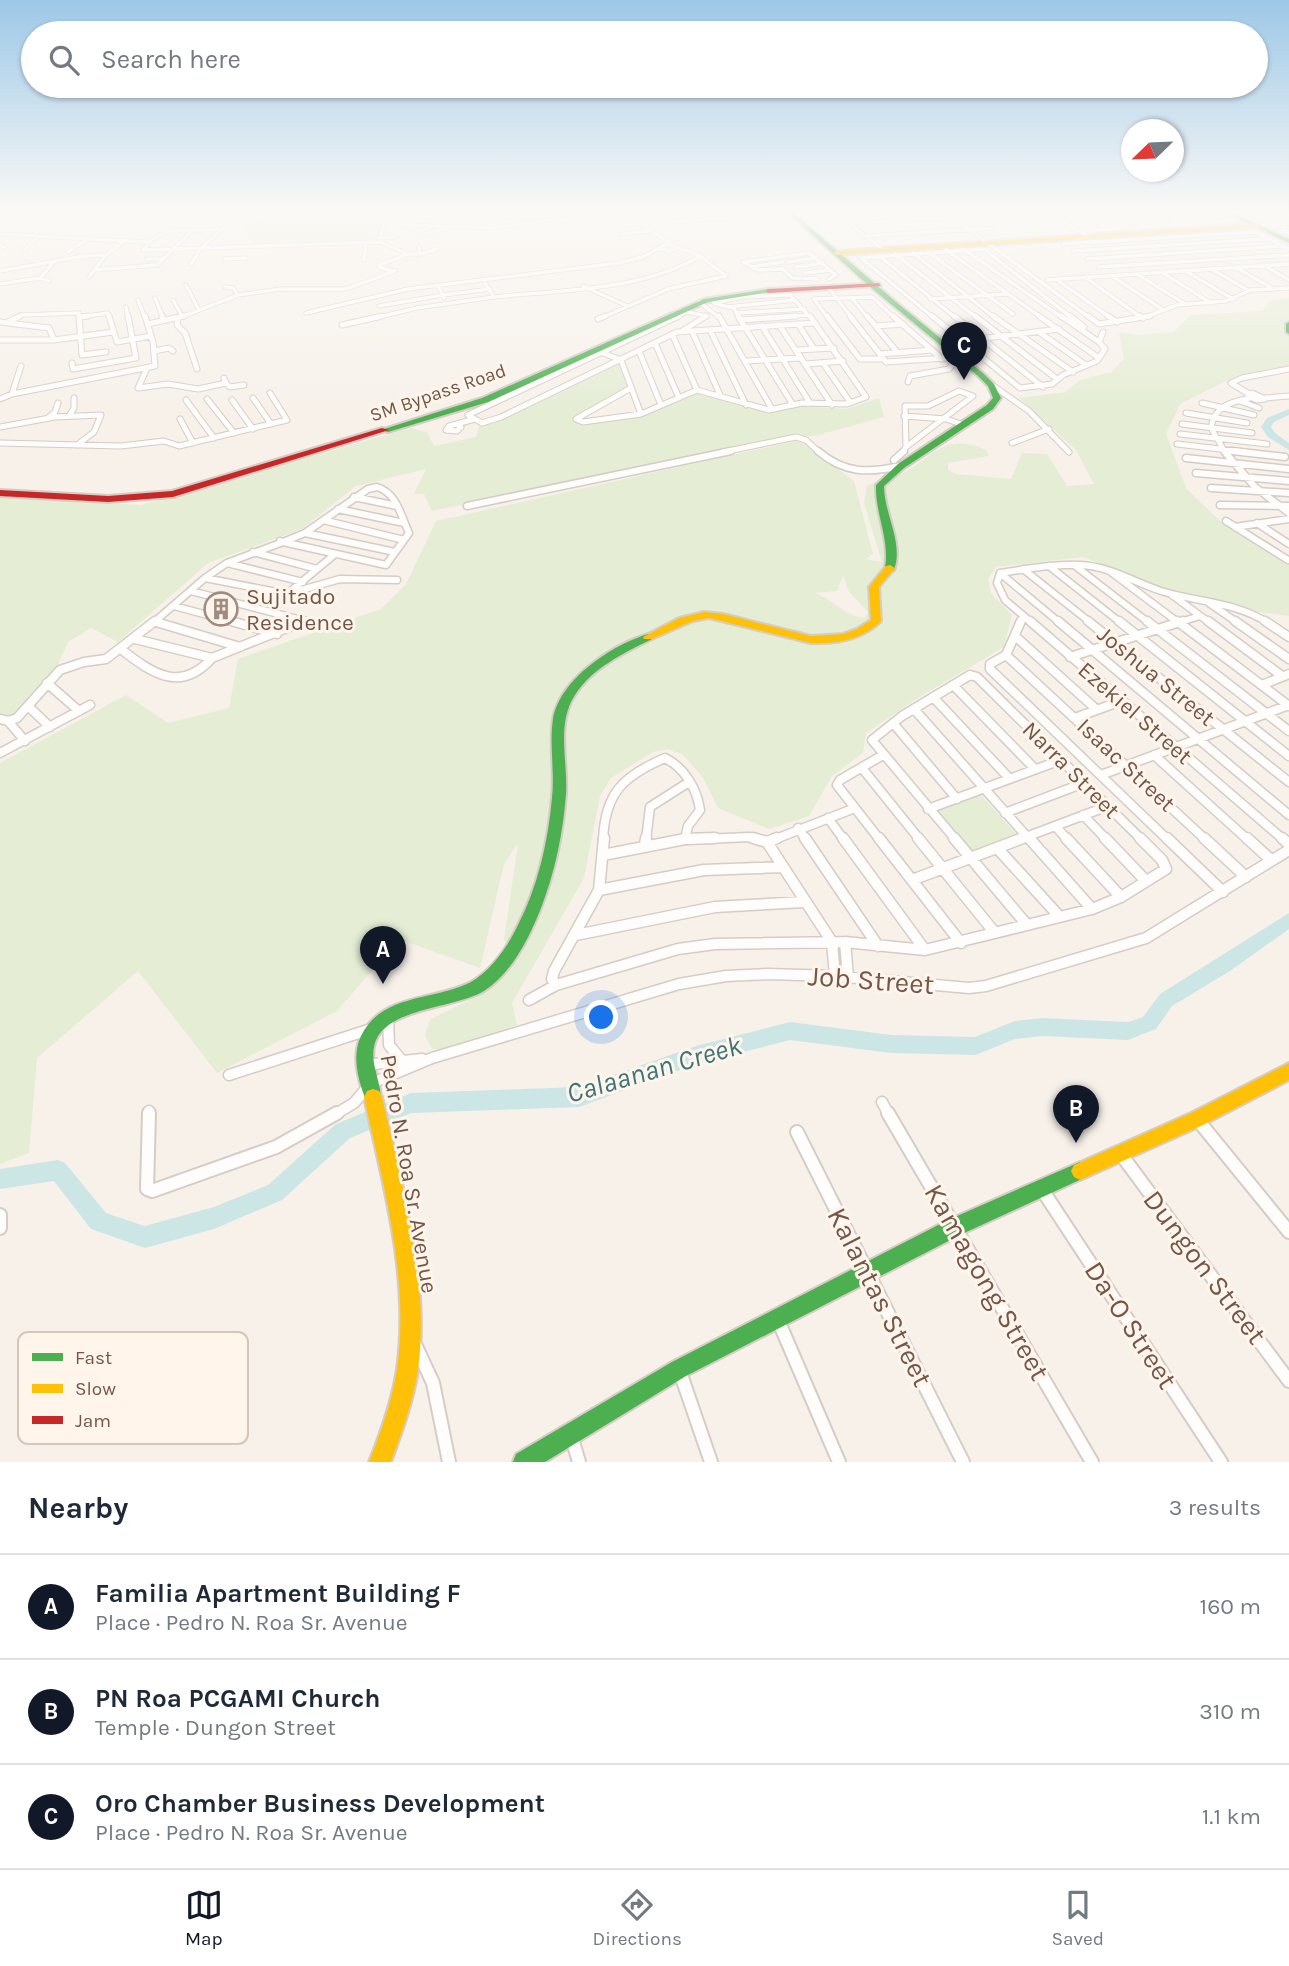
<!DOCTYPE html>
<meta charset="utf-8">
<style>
:root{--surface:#fff;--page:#f6f6f7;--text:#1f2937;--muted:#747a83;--line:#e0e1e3;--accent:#111827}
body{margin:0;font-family:Karla,sans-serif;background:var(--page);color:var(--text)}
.compass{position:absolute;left:1121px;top:119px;width:63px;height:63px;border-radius:50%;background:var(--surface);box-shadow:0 2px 5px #0004;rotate:247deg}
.you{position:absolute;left:602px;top:1018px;width:24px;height:24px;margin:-18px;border:5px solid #fff;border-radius:50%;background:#1a73e8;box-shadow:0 0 0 10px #1a73e833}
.badge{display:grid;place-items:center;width:46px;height:46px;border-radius:50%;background:var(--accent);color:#fff;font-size:23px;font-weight:700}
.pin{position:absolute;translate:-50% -58px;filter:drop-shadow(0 2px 4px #0008)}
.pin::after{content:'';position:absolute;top:37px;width:24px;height:21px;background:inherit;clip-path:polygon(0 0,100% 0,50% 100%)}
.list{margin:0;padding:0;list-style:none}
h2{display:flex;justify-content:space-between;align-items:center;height:91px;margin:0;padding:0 28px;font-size:30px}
h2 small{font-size:23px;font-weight:400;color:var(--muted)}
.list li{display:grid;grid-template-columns:46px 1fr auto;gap:21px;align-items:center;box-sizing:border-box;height:105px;padding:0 28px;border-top:2px solid var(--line)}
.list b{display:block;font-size:26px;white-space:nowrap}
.list p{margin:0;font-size:23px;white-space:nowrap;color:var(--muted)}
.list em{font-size:23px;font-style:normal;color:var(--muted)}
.icon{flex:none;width:38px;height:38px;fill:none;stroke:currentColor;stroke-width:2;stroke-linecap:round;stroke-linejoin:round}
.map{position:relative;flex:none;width:1289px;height:1462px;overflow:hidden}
.search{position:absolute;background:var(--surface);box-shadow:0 2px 5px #0004;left:21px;right:21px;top:21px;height:77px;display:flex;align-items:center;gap:18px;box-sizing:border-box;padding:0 24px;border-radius:38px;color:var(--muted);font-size:26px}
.sheet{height:406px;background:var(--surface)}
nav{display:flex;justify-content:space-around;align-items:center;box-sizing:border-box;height:98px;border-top:2px solid var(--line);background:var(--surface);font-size:19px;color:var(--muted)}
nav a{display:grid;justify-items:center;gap:4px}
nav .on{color:var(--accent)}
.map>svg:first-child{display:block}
.green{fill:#e5edd5;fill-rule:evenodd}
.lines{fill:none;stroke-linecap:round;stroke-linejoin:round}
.river{fill:#cce6e6;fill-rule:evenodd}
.street-far5-casing{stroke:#d5ccc7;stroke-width:5}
.street-far4-casing{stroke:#d5ccc7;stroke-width:7}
.street-far3-casing{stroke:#d5ccc7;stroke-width:9}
.street-far2-casing{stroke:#d5ccc7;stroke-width:11}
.street-far1-casing{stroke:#d5ccc7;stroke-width:13}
.street-casing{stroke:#d5ccc7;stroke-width:16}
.fast-casing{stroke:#d6ccc6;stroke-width:4}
.slow-casing{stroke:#d6ccc6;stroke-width:4}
.jam-casing{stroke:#d6ccc6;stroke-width:4}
.street-far5{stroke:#fefdfc;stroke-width:3.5}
.street-far4{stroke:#fefdfc;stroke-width:5}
.street-far3{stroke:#fefdfc;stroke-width:6}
.street-far2{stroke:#fefdfc;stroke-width:8}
.street-far1{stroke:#fefdfc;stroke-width:10}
.street{stroke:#fefdfc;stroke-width:12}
.fast{fill:#4caf50;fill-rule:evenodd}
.slow{fill:#ffc107;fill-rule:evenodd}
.jam{fill:#c62828;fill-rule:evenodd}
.labels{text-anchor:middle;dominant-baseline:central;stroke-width:6;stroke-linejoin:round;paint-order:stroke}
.far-street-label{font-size:19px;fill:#74564a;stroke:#fff5eb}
.poi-label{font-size:23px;fill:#74564a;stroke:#fff5eb;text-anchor:start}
.street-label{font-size:23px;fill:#74564a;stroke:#fff5eb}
.near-street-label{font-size:28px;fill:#74564a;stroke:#fff5eb}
.near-water-label{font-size:28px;font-style:italic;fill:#3e747a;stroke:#fff5eb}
.key{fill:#fff5eb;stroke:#d5c5bb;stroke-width:2}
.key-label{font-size:19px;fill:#74564a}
</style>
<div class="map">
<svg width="1289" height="1462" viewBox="0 0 1289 1462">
<rect width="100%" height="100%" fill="#f7f1ea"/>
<path class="green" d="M282,211l108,1 -9,15 -3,15 -125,3 -9,-19z
M1289,298v70l-57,10 -52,26 -14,30 20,54 36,35 67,40v53l-36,-5 -50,-15 -39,-8 -81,-31 -87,10 -8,12 3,14 21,22 -8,32 -83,49 -55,37 -3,20 -31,23 -23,40 -40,13 -51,-21 -16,-32 -20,-22 -14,-5 -15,3 -42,26 -11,18 -16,82 -72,125 5,22 -77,24h-8l-7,-13 5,-16c33,-19 65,-26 87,-61l-13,-19 14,-97 -14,21 -24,104 -81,-29 -62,72 -120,62 -79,-102 -101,87 -8,95 -29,11v-401l126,-68 42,28 61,-15 9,-49 143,-50 25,-25 30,-63 364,-81 54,41 19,73 -7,5 16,3 -18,-59 3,-17c9,-5 21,-5 31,-10 35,-18 44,-45 88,-26l3,6 -41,7v7l7,4 56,5 11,-26 25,1 20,32 27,-2 -18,-34 -57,-52 46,-6 15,-12 31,-8 13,-13 -5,-27 18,3 37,-3 16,-17 73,-4 6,-10zM843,576l6,16 19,20 -3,6c-20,-1 -33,-20 -51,-25l23,-2z
M618,362l11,27 -55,32 9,3 46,-6 68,-25 68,19 36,-6 45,3 33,-11 5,19 -66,18 -55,7 -331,69 -8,-17h-10l12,-25 -70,17 -54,43 -94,34 -90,79 -27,-14 -23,14 -11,24 -45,50 -12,-1v-218l141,8 270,-77 16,4 7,14 42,-9 3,-11 63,-25z
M981,795l36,40 -45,17 -35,-41z"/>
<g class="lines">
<path class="river" d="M1289,409v6l-15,7 -3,5 4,6 14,10v7l-21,-13 -7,-10 6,-9z
M1289,913v16l-59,42 -58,35 -16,23 -28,11 -86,-4 -27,3 -40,16 -84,-2 -101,-13 -94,24 -117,43 -168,6 -61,25 -68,62 -68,29 -69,19 -54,-19 -37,-48 -54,8v-20l58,-9 7,3 41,50 39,13 69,-19 54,-22 68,-61 75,-31 168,-6 117,-41 94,-24 101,13 84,2 40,-16 27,-3 86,4 15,-5 17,-23z"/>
<defs>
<path id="street-far5" d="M492,211l15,6h31
M622,211l50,34
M676,211l8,9
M834,211l49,39
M944,211l146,107
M1047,211l42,26
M1060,211l36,19 134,-9
M1078,211l31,18
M1099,211l27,16
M1119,211l27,15
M1137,211l25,13
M1155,211l25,13
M1173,211l25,13
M1192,211l23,11
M1211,211l19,10
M1225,211h3
M214,215l6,-4
M565,218h18
M851,223l198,-11
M638,224l206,-13
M403,225l93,3 49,-8 24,1
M1258,225l31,-2
M1282,230l7,3
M0,234l145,8 26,-11 51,-2
M423,234l26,-6
M621,234l27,-3
M865,236l128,-8
M379,238l16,-1
M149,242l-6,8 237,-8
M666,244l12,4 -9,3 -10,-3z
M1063,244l192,-12 34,17
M0,245l4,2
M963,249l100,69
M24,250l15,-14
M946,250l96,68
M1073,251l192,-12
M68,252l22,-14
M928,252l85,62
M913,253l82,65
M408,254h12l-1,-7
M420,254l17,-5
M895,254l82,64
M878,255l78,63
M861,258l73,60
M861,258l123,-9 88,69
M147,259h16
M225,259l21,-1
M1087,259l196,-13
M364,260l2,-17
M788,262l28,-4
M191,264l9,-15 42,-38
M1263,265l26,15
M752,267l31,-5
M796,267l27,-4
M1098,267l191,-12
M1235,267l37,21
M1211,269l37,21
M94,270l63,-5 35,-34
M0,271l84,-15 22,-1
M1187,272l46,27
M804,273l27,-3
M1163,273l48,30
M1137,274l48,30
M1112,276l50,33
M89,277l17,-22 18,-14
M1085,277l57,41
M818,279l-26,-1 -9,-9 -25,1 -15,-8 66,-9 27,22 -7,4
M483,280l11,17c69,-7 146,-6 207,-41
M1047,280l242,-16
M1057,280l54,38
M49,281l-9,-3 14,-16
M0,284l40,-6
M186,285l12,23
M583,286l44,20
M225,287l8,1 5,7
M828,287l24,31
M851,297l17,21
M155,298l8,20
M444,298l-1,-3 47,-6
M930,299l78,-5
M138,300l7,18
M173,300l9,16
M699,302l21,16
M714,303l14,4 67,-7
M714,303l29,-6 47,-2 21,23
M379,306l64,-11 -6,-10
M126,307l2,11
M733,307l7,11
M306,313l102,-24 211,-26 24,-6 16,-9
M736,313l69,-4
M80,317l28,-4 1,5
M17,318l5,-3 57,-2v5
M179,318l59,-23 43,-6h65l49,-18 -15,-3 -1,-3 29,-11 -28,-12 1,-10 11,-21
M375,318l42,-10 77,-11
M601,318l67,-29 58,-13 -27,-21 -21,-7
M675,318l12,-6 20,4 -3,2
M772,318l36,-3
M828,318l-14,-19 58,-2 23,21
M1143,318l34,-13 49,-4 25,-11 38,-2"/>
<path id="street-far4" d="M79,316l3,39 24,-3
M109,316l8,26 34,-6
M162,316l2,4
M679,316l-211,99 14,8 19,-6 176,-85 138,-9
M719,316l53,93
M738,316l55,89
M827,316l33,43h23
M850,316l36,46 74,-5
M867,316l31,37
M893,316l49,43
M932,316l88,72 32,-4 11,-9 34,-14 8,-12 -6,-7 4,-10
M954,316l89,71
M975,316l82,63
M993,316l80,56
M1039,316l60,42
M1061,316l38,26
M1070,316l14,11
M1088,316l11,8 51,-8
M1108,316l9,6
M1140,316l3,2
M80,317l8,-1
M178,318l-1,7 8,8 12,36
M598,319l7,-3
M740,320l56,-4
M0,322l49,6 5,12 59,-8
M8,322l12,-6
M148,324l36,-8
M798,324l16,25
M342,325l40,-9
M779,325l53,80
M762,326l48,77
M876,326l27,-2
M710,330l36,75
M682,331l24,-15
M692,331l28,64
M1039,332l47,33
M672,334l25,56
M0,340h54
M961,341l98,-12
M655,343l24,55
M796,350l38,-2
M154,351l15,-3 4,3
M639,351l22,54
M603,353l18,7 20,54 -58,8 -7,-3 55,-31
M880,354l52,-4
M745,361l56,-3
M72,363l1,6 63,-11 -8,-42
M823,363l27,39
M806,364l37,-3
M147,368l-9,20 30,-4 30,5 28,-6 -2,-5
M908,382l2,-6 39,-7 4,-6 8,-2
M226,383l4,4 14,-2
M992,385l37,26 40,41
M959,391l14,5 -67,51 -1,-41h23z
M1252,393l13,6 -8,1 -9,-4z
M12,394l9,-28
M1249,394l-18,-11 11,-5 47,-9
M253,398l18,26
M1265,398l24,-2
M0,399l12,-5 143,-28 -2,-24 -8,-26
M207,399l27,34
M186,400l28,38
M232,400l21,29
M1240,401l19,7
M1202,403l52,12
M1186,413l61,10
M641,414l56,-24 72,20 33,-7 45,1 19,-7 -56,-81
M69,416l5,-8v-10
M904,416l42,3 18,6
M49,417l6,-5 3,-9
M180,419l13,24
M1182,424l70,9
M458,425l3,2 -4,4 -11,-1 3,-4 26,-7
M0,427l55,-10 46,-2 -7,17 -17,13
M1180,434l87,10
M0,443l121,3 43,-5 15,5 108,-26 -17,-27
M1012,443l37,-14
M1177,444l69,8
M723,452l73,-15 10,3 13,12
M903,452l3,-5
M1225,452l-14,-24c3,-22 20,-26 39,-30"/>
<path id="street-far3" d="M818,451c27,23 50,22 83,15
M1224,451l31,36 34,26
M1232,451l53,6
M1186,458l103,11
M894,460l10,-9
M1196,473l93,8
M377,487c20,6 24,29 32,46l-23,32 -103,-23 22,-9 63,-44z
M1211,488l78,5
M354,497l43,9
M1220,505l69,1
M467,506l264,-55
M338,509l66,14
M323,520l81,20
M1226,521l62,39
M1257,523l32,21
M1235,527l54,-8
M305,533l90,19
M280,541l3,1
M253,552l64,17
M227,563l76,19
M1074,565l75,58
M1049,566l72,57
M1023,569l68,54
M1111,572l68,51
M1000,573l-3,10 8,17 27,23
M1000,573l60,50
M1000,573c26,-4 53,-9 80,-8 29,1 54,17 81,26 36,11 75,11 107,32
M205,578l82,16 53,-15 57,1
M191,591l114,30 -5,2
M1172,595l38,28
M1209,603l29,20
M174,606l63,17
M273,610l14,-16 47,-39
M156,622l4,1
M153,623l52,-45 22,-15 56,-21
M1019,623l6,-5
M1177,623l23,-7"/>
<path id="street-far2" d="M231,621l46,13
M1021,621l-15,34 -16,9v5l178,171
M1030,621l254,219
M1058,621l231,194
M1088,621l201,161
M1119,621l170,135
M1147,621l142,110
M1177,621l112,85
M1208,621l74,55
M1235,621l54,38
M1265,621l24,16
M156,622l84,25
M1015,636l81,73
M135,639l77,19
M122,650c31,24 59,43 90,8l92,-37
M1006,655l200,185
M1070,657l113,-36
M47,683l32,28
M953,685l82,84
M1262,685l27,-11
M933,697l76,81
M28,706l22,21
M914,709l116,131
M1075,718l46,-17
M0,719l8,2 9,-3 43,-48 24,-8 22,-3 49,-38
M8,721l17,20
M893,723l64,76
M0,753l90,-48
M1154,755l94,85
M862,768l58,72
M1101,775l188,-70
M928,809l133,-49
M1005,813l79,-30
M1083,815l24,25
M828,818l16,22
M1055,826l13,14
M798,828l8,12
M603,840c2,-47 20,-64 62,-82 20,10 32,31 35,52l-12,16 -3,13
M646,840l4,-33 39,-25
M681,840l68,-3 10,3
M773,840l82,-32
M880,840l-43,-55 3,-5 43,-25
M956,840l-84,-100 30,-24 68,-41 7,2 165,163
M1018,840l90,-34"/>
<path id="street-far1" d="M753,838l14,4 10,-4
M805,838l73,108
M843,838l82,112
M879,838l82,105
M918,838l77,95
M954,838l73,87
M1029,838l63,71
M1066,838l55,59
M1105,838l41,43
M1167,838l56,54
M1204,838l42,39
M1247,838l24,22
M1282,838l7,6
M767,842l65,100 3,34
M645,845l1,-7
M998,849l61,67
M603,855l82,-16 30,-1
M912,880l111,-42
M599,890l105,-20 78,-3
M1027,925l65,-16 29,-12 45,-28 -4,-9 -22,-22
M576,935l139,-28 89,-5
M845,942l3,35
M556,985l-4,-6 2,-8 45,-81 5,-52
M529,1000l27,-15 122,-36 37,-5 130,-2 80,8 102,-25
M388,1016l1,29 13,16
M365,1065l57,-6
M229,1075l142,-46
M882,1102l7,13
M149,1115v-4
M334,1115l20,-12 16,-19 62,-26 247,-74 47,-8 42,-2 67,2 134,12 17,-2 160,-48 143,-88"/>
<path id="street" d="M149,1113l-2,76 5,2 124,-44 61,-34
M888,1113l204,349
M1197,1119l92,113
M797,1132l166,330
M1120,1153l169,228
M1041,1188l180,274
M0,1215v13
M778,1320l61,142
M414,1342l19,41 16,79
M679,1369l32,93
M571,1435l8,27"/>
<path id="fast" d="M786,211h5l104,90 88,72 11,11 7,14 -8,11 -89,59 -20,18c0,28 20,57 10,84l-4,1 -5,-3c5,-29 -10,-54 -9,-83l22,-21 89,-59 6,-7 -5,-12 -10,-10 -109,-90z
M1223,211h5l61,28v4z
M768,289l3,2 -1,1 -62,10 -220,100 -100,30 -7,-2 101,-32 222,-99z
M1289,322v12l-3,-2v-8z
M648,634l5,3 -1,2c-28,14 -60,29 -77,56 -19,28 -7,67 -9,99 -3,39 -11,78 -25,114 -12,30 -29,65 -57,83 -29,17 -87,16 -106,45 -14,24 8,50 1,67l-6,2 -6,-2c-8,-20 -16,-46 -6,-67 21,-43 73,-35 110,-54 21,-12 37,-36 47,-57 20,-39 30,-83 34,-127 3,-26 -3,-53 1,-79 7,-40 59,-74 95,-85z
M1080,1162l6,3 3,6 -3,6 -124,57 -276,142 -141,86h-32l3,-8 156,-92 276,-142z"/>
<path id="slow" d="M389,211h83l-3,2h-78z
M1261,224l2,3 -427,28 -3,-2 3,-2z
M890,565l5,3 -16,19 2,34c-19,19 -44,23 -70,22l-102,-25 -16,3 -41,18h-8l-1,-2 36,-19 25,-6 19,2 88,22 32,-2 14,-5 14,-9 -2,-33 17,-21z
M1289,1063v17l-86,45 -123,55 -6,-3 -3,-6 3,-6 117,-52z
M373,1089l6,2 3,6c20,88 48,183 36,273 -5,32 -16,62 -27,92h-22c12,-30 23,-61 28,-93 13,-90 -14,-185 -33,-272l3,-6z"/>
<path id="jam" d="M879,283l2,3 -113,7 -3,-2 3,-2z
M382,428l7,2 -216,67 -65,5 -108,-6v-6l108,6 64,-5z"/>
</defs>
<use href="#street-far5" class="street-far5-casing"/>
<use href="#street-far4" class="street-far4-casing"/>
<use href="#street-far3" class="street-far3-casing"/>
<use href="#street-far2" class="street-far2-casing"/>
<use href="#street-far1" class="street-far1-casing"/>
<use href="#street" class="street-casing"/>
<use href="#fast" class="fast-casing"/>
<use href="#slow" class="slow-casing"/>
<use href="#jam" class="jam-casing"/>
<use href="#street-far5" class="street-far5"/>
<use href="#street-far4" class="street-far4"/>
<use href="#street-far3" class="street-far3"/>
<use href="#street-far2" class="street-far2"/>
<use href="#street-far1" class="street-far1"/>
<use href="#street" class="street"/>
<use href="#fast" class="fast"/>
<use href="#slow" class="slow"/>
<use href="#jam" class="jam"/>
</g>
<linearGradient id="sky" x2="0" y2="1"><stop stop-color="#9dc8e7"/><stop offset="0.51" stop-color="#fbf9f6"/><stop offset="1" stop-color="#fbf9f6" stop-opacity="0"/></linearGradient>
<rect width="1289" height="415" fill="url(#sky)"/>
<defs>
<symbol id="building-ring" viewBox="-11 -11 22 22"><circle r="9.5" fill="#fff5eb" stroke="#a28c82" stroke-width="1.5"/><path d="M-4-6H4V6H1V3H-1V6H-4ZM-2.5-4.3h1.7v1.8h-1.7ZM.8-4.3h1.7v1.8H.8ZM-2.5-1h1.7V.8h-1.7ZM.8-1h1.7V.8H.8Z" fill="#a28c82"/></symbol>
</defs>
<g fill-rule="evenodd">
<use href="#building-ring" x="202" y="590" width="38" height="38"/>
</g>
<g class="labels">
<g class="far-street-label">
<text transform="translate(438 393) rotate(-19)">SM Bypass Road</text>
</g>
<g class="poi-label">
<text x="246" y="596">Sujitado<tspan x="246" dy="26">Residence</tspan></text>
</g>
<g class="street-label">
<text transform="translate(1156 676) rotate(39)">Joshua Street</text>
<text transform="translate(1135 713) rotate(41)">Ezekiel Street</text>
<text transform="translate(1126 765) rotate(43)">Isaac Street</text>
<text transform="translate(1071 770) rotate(45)">Narra Street</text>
<text transform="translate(409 1174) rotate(80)">Pedro N. Roa Sr. Avenue</text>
</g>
<g class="near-street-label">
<text transform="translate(871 980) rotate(4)">Job Street</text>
<text transform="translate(1205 1267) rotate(53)">Dungon Street</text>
<text transform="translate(987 1282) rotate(60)">Kamagong Street</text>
<text transform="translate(880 1297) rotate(63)">Kalantas Street</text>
<text transform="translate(1131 1325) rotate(57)">Da-O Street</text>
</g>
<g class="near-water-label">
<text transform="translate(654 1069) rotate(-16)">Calaanan Creek</text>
</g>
</g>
<rect x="18" y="1332" width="230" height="112" rx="10" class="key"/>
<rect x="32" y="1353" width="31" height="8" fill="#4caf50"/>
<rect x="32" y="1384" width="31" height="9" fill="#ffc107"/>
<rect x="32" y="1416" width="31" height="8" fill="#c62828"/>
<g class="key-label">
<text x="75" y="1364">Fast</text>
<text x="75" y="1395">Slow</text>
<text x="75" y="1427">Jam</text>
</g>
</svg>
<svg class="compass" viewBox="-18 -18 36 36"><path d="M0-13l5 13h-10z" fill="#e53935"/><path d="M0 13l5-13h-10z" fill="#747a83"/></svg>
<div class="you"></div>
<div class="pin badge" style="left:383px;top:984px">A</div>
<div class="pin badge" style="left:1076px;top:1143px">B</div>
<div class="pin badge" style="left:964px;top:380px">C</div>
<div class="search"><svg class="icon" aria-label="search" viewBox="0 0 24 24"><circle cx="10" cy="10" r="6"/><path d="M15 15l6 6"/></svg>Search here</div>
</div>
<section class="sheet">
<h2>Nearby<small>3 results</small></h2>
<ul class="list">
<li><span class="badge">A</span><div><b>Familia Apartment Building F</b><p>Place · Pedro N. Roa Sr. Avenue</p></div><em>160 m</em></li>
<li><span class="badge">B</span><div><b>PN Roa PCGAMI Church</b><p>Temple · Dungon Street</p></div><em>310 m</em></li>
<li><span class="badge">C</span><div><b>Oro Chamber Business Development</b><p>Place · Pedro N. Roa Sr. Avenue</p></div><em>1.1 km</em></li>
</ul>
</section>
<nav>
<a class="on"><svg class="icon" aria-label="map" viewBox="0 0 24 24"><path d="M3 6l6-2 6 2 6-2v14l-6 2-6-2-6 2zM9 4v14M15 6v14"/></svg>Map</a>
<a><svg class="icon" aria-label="directions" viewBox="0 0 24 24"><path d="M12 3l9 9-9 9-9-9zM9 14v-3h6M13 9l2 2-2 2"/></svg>Directions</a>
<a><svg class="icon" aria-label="saved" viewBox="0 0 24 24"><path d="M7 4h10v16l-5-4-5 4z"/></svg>Saved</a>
</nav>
